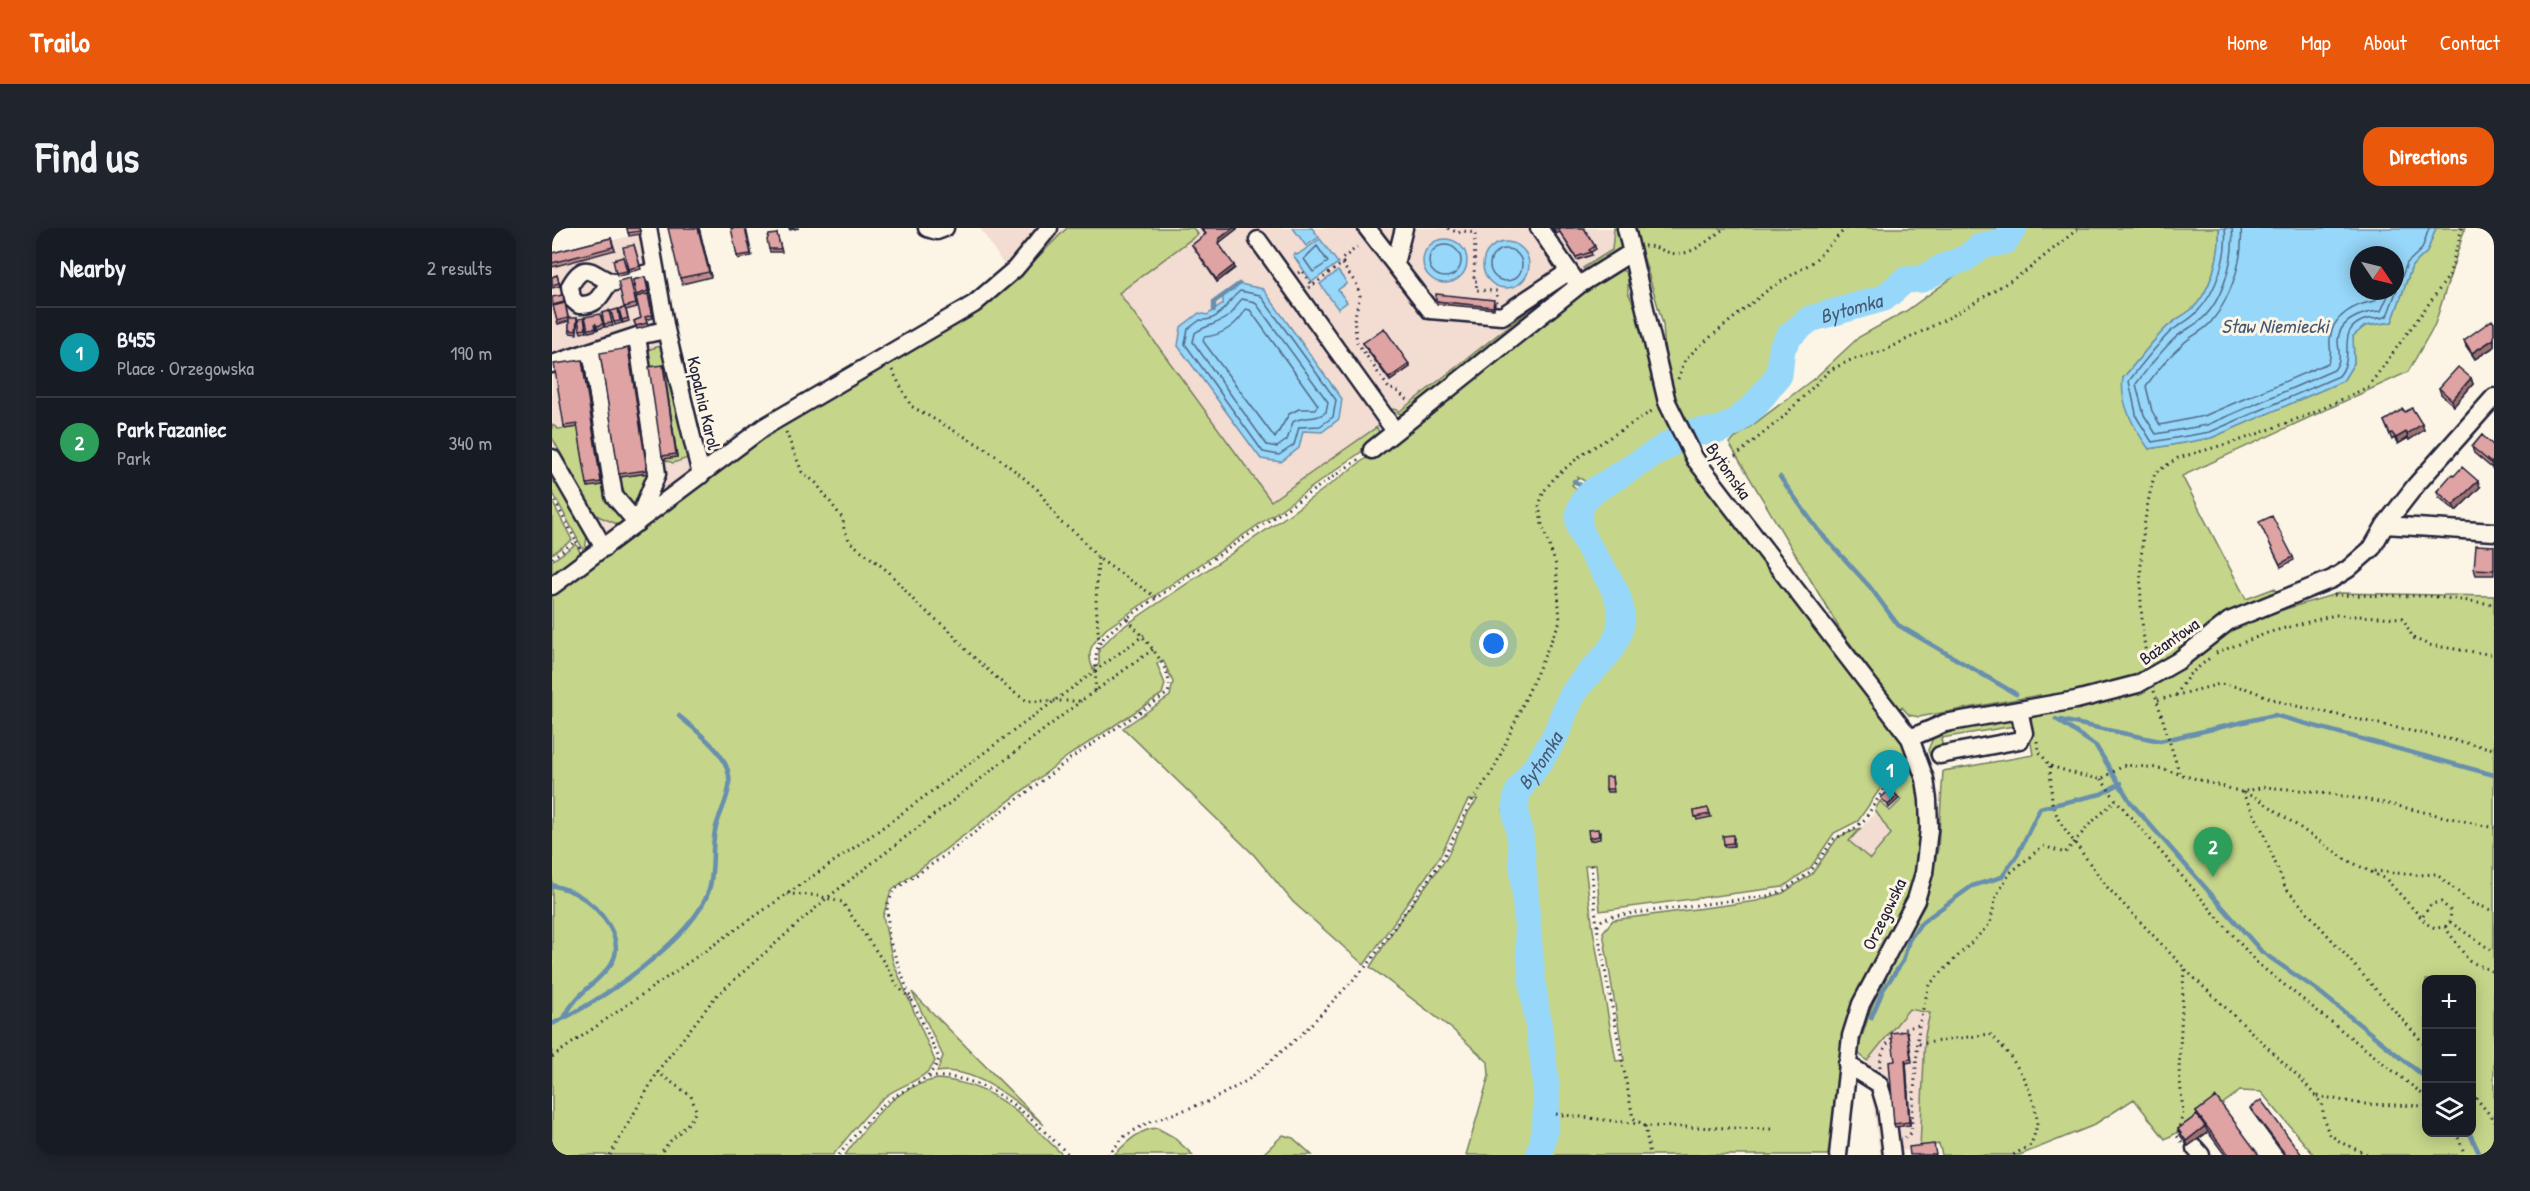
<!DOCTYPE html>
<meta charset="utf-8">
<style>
:root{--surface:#171b24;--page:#20242c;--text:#f1f3f6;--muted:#9ea1a6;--line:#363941;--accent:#ea580c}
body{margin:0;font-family:"Patrick Hand",sans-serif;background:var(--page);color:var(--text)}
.controls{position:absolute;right:18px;bottom:18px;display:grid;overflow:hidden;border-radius:12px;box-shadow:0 3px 15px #0003}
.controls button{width:54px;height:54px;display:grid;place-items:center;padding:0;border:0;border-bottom:2px solid var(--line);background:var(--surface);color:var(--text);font:30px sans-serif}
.compass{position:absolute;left:1798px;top:18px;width:54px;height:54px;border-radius:50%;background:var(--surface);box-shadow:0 3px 15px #0003;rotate:125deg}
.you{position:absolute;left:942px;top:416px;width:21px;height:21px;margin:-15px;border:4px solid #fff;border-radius:50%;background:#1a73e8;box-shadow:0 0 0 9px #1a73e833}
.badge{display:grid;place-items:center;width:39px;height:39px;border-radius:50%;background:var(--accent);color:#fff;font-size:20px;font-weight:700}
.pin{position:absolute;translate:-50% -50px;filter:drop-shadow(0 2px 3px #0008)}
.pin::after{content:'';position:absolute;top:32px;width:21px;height:18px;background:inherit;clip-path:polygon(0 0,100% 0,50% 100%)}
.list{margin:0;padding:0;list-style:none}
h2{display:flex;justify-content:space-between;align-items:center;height:78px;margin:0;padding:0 24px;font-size:26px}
h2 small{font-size:20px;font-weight:400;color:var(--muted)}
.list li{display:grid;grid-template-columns:39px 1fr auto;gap:18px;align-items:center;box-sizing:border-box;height:90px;padding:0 24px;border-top:2px solid var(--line)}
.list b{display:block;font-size:22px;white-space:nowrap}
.list p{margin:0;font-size:20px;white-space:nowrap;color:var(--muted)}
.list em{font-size:20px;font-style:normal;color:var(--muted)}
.icon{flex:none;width:33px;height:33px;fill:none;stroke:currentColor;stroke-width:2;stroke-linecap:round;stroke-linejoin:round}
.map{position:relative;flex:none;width:1942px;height:927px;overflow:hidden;border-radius:18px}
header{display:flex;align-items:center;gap:36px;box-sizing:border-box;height:84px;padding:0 30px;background:var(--accent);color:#fff}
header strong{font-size:28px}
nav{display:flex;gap:33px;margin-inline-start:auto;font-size:21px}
.intro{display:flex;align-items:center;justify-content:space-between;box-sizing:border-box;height:144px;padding:0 36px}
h1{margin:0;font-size:42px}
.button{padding:15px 27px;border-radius:18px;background:var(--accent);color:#fff;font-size:21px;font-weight:700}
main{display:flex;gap:36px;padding:0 36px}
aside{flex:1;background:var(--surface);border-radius:18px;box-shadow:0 3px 15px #0003}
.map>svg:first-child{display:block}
.built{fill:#f3dcd1}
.green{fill:#c5d589;stroke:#747c62;stroke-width:1.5;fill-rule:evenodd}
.water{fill:#97d7f9;stroke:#688fad;stroke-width:1.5;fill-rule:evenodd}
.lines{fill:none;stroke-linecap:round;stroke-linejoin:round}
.shore{stroke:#516a87;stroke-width:1.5}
.stream{stroke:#688fad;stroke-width:4.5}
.river{stroke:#97d7f9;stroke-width:27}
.minor-casing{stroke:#22223b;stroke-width:21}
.path{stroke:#22223b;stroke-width:3;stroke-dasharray:1.5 4.5;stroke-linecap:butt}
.minor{stroke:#fcf5e5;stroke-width:16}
.wall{fill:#bf8c8b;stroke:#22223b;stroke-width:1.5}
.shaded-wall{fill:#9b7271;stroke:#22223b;stroke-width:1.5}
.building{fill:#dea3a2;stroke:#22223b;stroke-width:1.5}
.labels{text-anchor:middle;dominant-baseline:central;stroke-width:6;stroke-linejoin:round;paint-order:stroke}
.street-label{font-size:18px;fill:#22223b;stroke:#fcf5e5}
.water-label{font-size:20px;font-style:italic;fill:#455874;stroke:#fcf5e5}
</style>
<header>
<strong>Trailo</strong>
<nav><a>Home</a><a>Map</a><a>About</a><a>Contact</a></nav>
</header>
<div class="intro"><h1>Find us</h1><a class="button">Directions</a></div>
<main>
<aside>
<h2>Nearby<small>2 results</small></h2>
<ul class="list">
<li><span class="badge" style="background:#0f9aa8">1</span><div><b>B455</b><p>Place · Orzegowska</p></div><em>190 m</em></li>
<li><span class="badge" style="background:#2e9e5b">2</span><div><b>Park Fazaniec</b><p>Park</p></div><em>340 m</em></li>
</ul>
</aside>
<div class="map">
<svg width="1942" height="927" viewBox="0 0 1942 927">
<rect width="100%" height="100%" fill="#fcf5e5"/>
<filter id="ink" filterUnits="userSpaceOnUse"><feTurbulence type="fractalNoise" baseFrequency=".0167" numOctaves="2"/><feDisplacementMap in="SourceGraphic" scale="12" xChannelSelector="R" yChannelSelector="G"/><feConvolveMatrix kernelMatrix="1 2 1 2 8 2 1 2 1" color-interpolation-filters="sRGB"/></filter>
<g filter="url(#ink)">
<path class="built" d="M428,0h87l-54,51z
M641,0h421l1,3 -3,19 -29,19 -183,142 -7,-2 -17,13 1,5 -106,75 -152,-209 78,-59z
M93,4l51,242 -91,68 -53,-100v-186z
M1323,585l16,21 -21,26 -21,-19z
M1357,781l22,4 -6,22 -5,113 -40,7 -13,-94z"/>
<path class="green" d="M515,0h126l5,6 -79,59 152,208 106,-74 2,6 -4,9 -95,68 -174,119c-13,14 -21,21 -13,40l6,-5v-15l18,-18 170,-115 108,-79 177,-142 47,-26 9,4v19l9,20 39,121 -79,49 -9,1 -10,-6 -6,8 11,8 -7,8 -3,27 42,70 1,32 -13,22 -34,40 -28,59 -15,24 -19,19 -4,17 14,18c5,51 7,102 13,152 6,55 25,120 6,174h-70l23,-79 -1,-14 -36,-33 -82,-62 32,-50 44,-58 23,-48 9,-12 -10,1 -29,58 -75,107 -71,-63 -39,-47 -131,-127 47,-32 3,-14 -10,-22 -6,4 8,20 -3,10 -94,62 -177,135 -8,25 10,46 42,99c-8,19 -33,23 -49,35 -20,16 -36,39 -53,59h-281v-565l200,-147 257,-157z
M1062,0h6l2,15 -2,5 -34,23 -3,-3 29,-18z
M1083,0h375l-8,10c-30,4 -53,25 -80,38l-9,-3 -11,5 -26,19 -64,15 -18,12 -8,10 -11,20 -2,21 -29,37 -27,13 -29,4 -15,-29 -7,-31 -3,-45z
M1469,0h198c2,25 -8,64 -27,81 -9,7 -19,12 -27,20 -15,15 -28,33 -42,49l9,42 17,29 62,-11 132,-57 11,-18 -1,-27 12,-10 27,-4 20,-56 15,-14 9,-24h29l-30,96 -27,48 -226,104 64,123 29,-11 7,22 57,-17 155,3v559h-180l-53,-63 -21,-1 -41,30 -34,18 -31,-40 -42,27 -72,29h-78l-3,-11 -19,4 5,-113 5,-22 -21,-4 -42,52 -10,-9 20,-62 48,-85 13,-56 5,-78 90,-16 -6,-35 2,-5 13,-3 -2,-17 -121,22 -10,-2 -7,-8 -3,3 -58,-79 -112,-188 87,-66 43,-40 47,-26zM1874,752h46v152h-46z
M1013,54l2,4 -162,128 -15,-2 3,-3 7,2z
M112,117l27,112 -18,6 -10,-4 14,-2 -13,-89 -14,2 -3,-16 3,-5z
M0,196l6,5 20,-2 10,60 14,-2 7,19 16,16 -3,6 -24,-10 -9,-9 -37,-70z
M1126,216c70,111 166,202 234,314l-26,22 -28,41 -24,12 -23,34 -28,20 -183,24 -4,-47 -11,2 8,64 23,131 8,-1 -21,-128 10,-12 144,-19 26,-8 29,-19 26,-37 23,-9 -12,13 21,18 21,-25 -16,-24 5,-9 10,10 11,-11 -12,-14 12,-14 15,-10 7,17 -5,110 -59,112 -24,154h-294l5,-32 2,-52 -13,-92 -14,-166 3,-20 38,-54 14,-37 32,-36 13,-19 9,-33 -4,-17 -39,-70 -1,-14 10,-16 31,-17z
M0,242l35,65 -2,18 -33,-62z
M96,245l1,7 -12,24 -6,1 -6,-8 -5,-20z
M0,273l20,39 -20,14z
M24,316l5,10 -1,9 -28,18v-20z
M1457,490l7,3 -2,5 -73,12 2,11 -13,7 -2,-6 5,-12 19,-6v-4z
M360,764l132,133c-26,-23 -69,-59 -107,-53l6,-16z
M386,851c58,5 86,39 125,76h-218c24,-33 50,-69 93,-76z
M605,900l15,8 21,19h-79c12,-12 25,-26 43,-27z
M731,907l10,3 19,17h-50z"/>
<path class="water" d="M741,0h19l7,9 -13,9z
M1667,0h217l-9,24 -15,14 -20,56 -27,4 -12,10 1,27 -11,18 -132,57 -62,11c-14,-19 -30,-46 -26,-71 14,-16 27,-34 42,-49 8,-8 18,-13 27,-20 19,-17 29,-56 27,-81zM1807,27h36v36h-36z
M871 33a22 22 0 1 1 44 0a22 22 0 1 1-44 0Z
M768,11l18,24 -26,19 -19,-27 2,-2 2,2z
M931 37a23 23 0 1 1 46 0a23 23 0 1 1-46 0Z
M786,43l9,12 -9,7 9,12 -9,7 -18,-25z
M688,56l23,5 79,110 -3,20 -17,13 -19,-1 -4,17 -18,14 -20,-3 -83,-113 3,-19 18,-14 8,2 16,-11v-8z"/>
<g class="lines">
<path class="shore" d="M1673,0c3,27 -8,63 -27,83 -8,10 -21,14 -30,23 -14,15 -27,31 -39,47l8,37 15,24 58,-10 129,-56c18,-22 -5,-44 25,-56 8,-3 15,0 23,-4l20,-53 15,-14 7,-21
M1680,0c3,28 -8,71 -30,91 -8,7 -19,12 -27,19 -15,14 -27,30 -39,46l8,31 12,19 51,-9 127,-55c8,-11 5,-16 4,-28 0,-23 26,-30 43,-31l9,-20
M1689,0c3,31 -10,70 -30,94 -8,10 -21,14 -29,23 -14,12 -26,27 -36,41l6,25 8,14 44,-9 124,-53c5,-9 1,-15 2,-24 2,-23 25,-35 45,-38l5,-10
M877 33a16 16 0 1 1 32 0a16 16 0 1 1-32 0Z
M765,18l11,16 -15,10 -9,-13z
M938 37a16 16 0 1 1 32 0a16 16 0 1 1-32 0Z
M688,63l20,4 76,105 -3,17 -13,9 -21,1 -5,18 -15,10 -16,-3 -78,-108 3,-15 12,-9c21,2 26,-18 40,-29z
M690,71l13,3 73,100 -2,10c-11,9 -21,3 -33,10l-6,18 -10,7 -10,-2 -74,-103 2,-9c10,-8 23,-8 35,-18 6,-5 6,-11 12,-16z
M694,81l4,1 68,95 -3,4h-16l-10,5 -14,24 -72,-97 1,-4c18,-1 34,-13 42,-28z"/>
<path class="stream" d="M662,82v-8l25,-18
M1228,249l38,53 52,57 28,38 118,69
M1022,253l18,11
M1504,491l40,27 35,57 131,149 55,38 109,88
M1508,492l100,21 114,-26 220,60
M0,657c9,3 19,5 26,10 21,11 49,45 33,69 -14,20 -34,28 -46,52
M1319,790l12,-28 20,-29 6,-21 12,-17 51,-37 30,-9 16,-23 22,-46 61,-14 20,-11
M0,796c46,-21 141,-84 157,-134 6,-20 2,-40 6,-59 3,-15 12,-29 14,-44 5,-30 -30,-54 -50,-71
M1917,904l11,23"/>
<g class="river">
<path id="s1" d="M1136,205l31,-3 15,-7 22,-19 23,-29 3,-27 8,-13 20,-16 74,-21 21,-18 17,-1 21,-12 23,-9 15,-12 24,-5 9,-13"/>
<path id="s2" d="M987,927c18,-54 -2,-123 -7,-178 -5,-47 -7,-94 -12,-142 -3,-13 -6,-26 -3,-40 2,-8 10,-16 15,-23 9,-12 17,-25 24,-38 7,-16 10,-31 21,-46 13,-18 33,-31 41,-53 22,-57 -73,-100 -26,-143l81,-50"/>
</g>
<defs>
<path id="minor" d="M96,0l18,102 35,145
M375,0l10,3 8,-3
M815,0l63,82 72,6 66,-44
M987,0l36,52
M1074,0l41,174 28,57 215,279 15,41 3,21 1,29 -5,44 -8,27 -55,104 -10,32 -13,119
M706,12l137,191
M843,36l9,-36
M60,54c-19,-5 -26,-25 -42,4l2,13 7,6c17,1 21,-8 29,-21l47,-13
M39,123l23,145 23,27 20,-49 -20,-138
M0,136l85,-28 29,-6
M820,222l207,-165 53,-33
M0,230l52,90
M1833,297l109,7
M0,358l212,-159 210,-123 41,-35 34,-41
M1358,510l35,-15 131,-23 62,-16 40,-23 51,-40 103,-42 16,-10 24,-21 13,-23 31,-40 78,-88
M1388,527l80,-15 4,-7 -5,-23
M1295,836l32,20 7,23 6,48
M1643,920l6,7"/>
</defs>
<use href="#minor" class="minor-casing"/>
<path class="path" d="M896,0l10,5 5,-2 12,2 -1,48h3l-1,9 21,1 -1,11
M1092,18c10,-1 18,5 27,7 20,5 39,-15 54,-25
M790,36l15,21 3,11 -6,24 3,22 33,48 4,-1 14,11 3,-2
M746,45l4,-2 11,15
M757,60l34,-25 -2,-3 16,-13
M340,142l19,36 77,44 31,24 19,16 22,32 16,11 22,25 59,40
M1126,151l7,-19 11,-11 73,-60 44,-27 33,-34
M234,204l16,40 14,11 27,36 1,11 6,12 39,30 28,32 32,26 18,21 42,38 18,12h54l74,-53
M1169,240l61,-50 48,-48 21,-10 33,-9 72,-37 70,-43 53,-43
M0,268l24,45
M0,330l24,-17 4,7
M546,330l-2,45 3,40
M1782,367l95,1 65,8
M1664,425l54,-21 65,-17 68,3 10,20 16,7 65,10
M1595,433c-10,-61 -9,-128 8,-188l23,-15 66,-19 69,-26 55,-26 81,-111 13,-48
M543,463c3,-46 -7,-43 32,-73
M1602,463l25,81
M1624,467l13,-20 22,-18
M1606,472l62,-16 25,4 38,15 211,46
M1485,513l1,9 12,16 30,9 21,4 24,-14 33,3 84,24 22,-5 47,4 69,11 114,26
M1498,538l2,36 7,19 48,66 83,87 113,107 19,23 2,16 5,14 13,9 27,12
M1549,551l15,21 142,164 168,133
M1690,564l19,35 24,60 141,159
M1692,565l15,6 86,60 42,21 40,44 8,4 10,-1 24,34 25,11
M1039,637l6,62
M1822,643l43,4 19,-1 36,29 22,8
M235,666l27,1 28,7 48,69 7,15 14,13
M1871,688l8,-12 10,-2 10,9 -1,11 -5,5
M1898,694l44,30
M1367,816l71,-10c22,20 45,56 47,87 0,8 -4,16 -6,24l-18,10
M0,829l323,-224 269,-198
M1328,839c1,-24 17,-38 39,-42
M105,844l34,24 5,14c-7,19 -27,27 -36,45
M377,849c60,-5 100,40 140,78
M1920,865l22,27
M1765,868l46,8 63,2
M1004,886l83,10
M1093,898l5,29
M1219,901l-126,-3 -12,-8 -36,-191 5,-7 11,-4 154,-20 16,-5 27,-19 24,-33 19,-9 12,-11 24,-38 17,-14
M1904,904l9,23
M1353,910l6,-5 8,-108 10,-40 61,-61 6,-28 14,-23 33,-27 22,7 25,-29 26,-24
M1630,914l-5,-6 6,-24 -4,-42 5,-102
M58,927l50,-87 56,-72 111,-98 254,-197
M287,927c14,-17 28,-36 44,-50 18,-17 48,-21 56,-47l-31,-66 -19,-53 -2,-33 7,-16 50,-34 126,-97 98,-66c8,-24 -28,-58 -41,-75l232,-159
M556,927l17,-19 22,-13 63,-22 38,-21 53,-45 68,-72 73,-103 28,-56 24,-35 66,-148 -4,-56 -14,-40 -3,-20 5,-14 11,-14 25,-21 75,-47"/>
<use href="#minor" class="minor"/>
</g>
<path class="wall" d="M75,0h12l2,6 -12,2z
M147,0l12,49 -29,7 -2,-6z
M194,0l6,28 -14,3 -1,-3z
M237,0h10l-9,2z
M648,0h38l-18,14 -1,2 16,24 -18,14 -25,-37 13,-10z
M1000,0h32l12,21 -5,3 1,3 -15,5 -17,-28 -4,2z
M225,6l5,18h-12l-1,-3z
M59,10l4,12 -63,17v-14z
M82,17l7,24 -12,3 -1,-3z
M71,29l5,17 -11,2 -1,-3z
M5,47l3,11 -8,2v-11z
M93,49l4,17h-1l5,24 -7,2 2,6 -11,3 -3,-8 7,-3 -4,-21 -4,-17z
M78,50l7,29 -11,3 3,11 -6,2 -4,-14 6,-1z
M12,69l5,24 8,-3 1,3 -1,13 -7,-1 -1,-3v-9l-11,3 -5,-19z
M884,73l59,2 -1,6 -57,-5z
M57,83l4,15 -8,1 -1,-3z
M59,83l8,1 3,11 -7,2z
M49,88l3,11 -6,2 -2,-3 1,4 -8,2 -1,-3z
M32,90l3,14 -6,1 -1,-3z
M1942,95v24l-19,12 -9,-13 -2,-6z
M811,115l46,21 1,3 -20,14 -26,-35z
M76,120l20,125 -28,4 -1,-3z
M32,135l18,122 -14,2 -10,-60 -13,2 -1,-3z
M111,137l14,92 -14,2 -1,-3z
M1919,150l2,6 -19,22 -13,-12 -2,-6z
M1853,184l19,18 -15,10 -1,-2 -10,6 -4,-6 -2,2 -8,-19z
M1930,207l11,34 -19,-16 -2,-6z
M1928,259l-24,24 -17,-14 -2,-6z
M1709,297l32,32 1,3 -13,7z
M1942,318v29h-18l-2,-6z
M1060,549l2,15h-7l-1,-3z
M1156,580l3,9 -14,3 -3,-9z
M1048,604v7l-10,2 -1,-3z
M1182,610v8l-9,1 -1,-3z
M1356,806l4,28 -6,1 4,62 -15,2 -1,-3 1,-63z
M1698,880l52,47h-18l-33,-45z
M1644,884l63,43h-34l-17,-23 -20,14 -8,-11 -2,-6 19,-14z"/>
<path class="shaded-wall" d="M146,0h1l12,49 -2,-5z
M681,0h5l-18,14 -1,4 -1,-3 1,-4z
M682,37l1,3 -18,14 -1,-3z
M1942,111v8l-19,12 -3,-6z
M76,120l1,3 19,122 -1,-3z
M30,132l2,3 18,122 -1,-3z
M857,136l1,3 -20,14 -1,-3z
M111,137l1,3 13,89 -1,-3z
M1919,150l2,6 -19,22 -2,-6z
M1870,196l2,6 -15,10 -2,-6z
M1854,204l2,6 -10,6 -2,-6z
M1942,232v8l-1,1 -2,-6z
M1926,253l2,6 -24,24 -3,-6z
M1345,568l2,3 -10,9 -1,-3z
M1353,832l1,3 4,62 -1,-3z
M1653,898l3,6 -20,14 -2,-5z"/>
<path class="building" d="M75,0h12l1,3 -12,2z
M116,0h30l11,44 -29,6z
M179,0h14l6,26 -14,2z
M649,0h32l-14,11 -1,4 16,22 -18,14 -24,-34 14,-11z
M1001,0h31l11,18 -6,4 2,2 -15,5 -18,-28 -3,2z
M225,6l4,15h-12l-2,-9 2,-5z
M59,10l2,9 -61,16v-10z
M82,17l6,21 -12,3 -5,-22z
M71,29l4,14 -11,2 -3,-13z
M5,47l2,8 -7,2v-8z
M93,49l3,14 -12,4 -3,-15z
M78,50l6,26 -12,3 -6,-26z
M96,66l4,21 -7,2 2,6 -11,3 -2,-5 7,-3 -5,-21z
M884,66l58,6 -1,7 -57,-6z
M11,67l1,7 -11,3 -1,-8z
M13,75l3,15 -11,3 -4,-15z
M73,80l3,10 -6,2 -3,-11z
M66,81l2,12 -6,1 -3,-11z
M57,83l3,12 -8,1 -2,-11z
M48,86l3,10 -6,2 -2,-3 1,5 -8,1 -3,-12z
M17,90h8l-1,13 -7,-1z
M32,90l2,11 -6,1 -2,-11z
M1940,92l2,3v16l-22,14 -8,-13z
M832,100l25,36 -20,14 -26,-35z
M76,120l19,122 -28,4 -19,-121z
M30,132l19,122 -14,2 -10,-60 -13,2 -10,-62z
M111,137l13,89 -14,2 -13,-89z
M1906,139l13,11 -19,22 -13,-12z
M1860,180l10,16 -15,10 -1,-2 -10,6 -4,-5 -2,1 -6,-13 19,-12 2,3z
M1930,207l12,11v14l-3,3 -19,-16z
M1910,239l16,14 -25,24 -16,-14 15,-17 2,2z
M1720,288l21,41 -13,7 -21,-42z
M1924,317l18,1v24l-20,-1z
M1054,549h6l1,12h-7z
M1338,561l7,7 -9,9 -7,-7z
M1156,580l2,6 -15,3 -1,-6z
M1046,601l1,7 -10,2 -1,-8z
M1181,607v8l-9,1 -1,-8z
M1355,803l4,28 -6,1 4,62 -15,2 -5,-62 6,-1 -4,-28z
M1664,869l43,58h-31l-32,-43z
M1709,872l41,55h-16l-36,-47z
M1645,887l8,11 -19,15 -8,-12z
M1382,916l2,11h-26l-1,-8z"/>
</g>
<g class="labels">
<g class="street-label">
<text transform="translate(152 175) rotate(77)">Kopalnia Karol</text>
<text transform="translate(1177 243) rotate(55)">Bytomska</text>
<text transform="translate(1617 413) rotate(-35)">Bażantowa</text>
<text transform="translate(1332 686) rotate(-64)">Orzegowska</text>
</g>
<g class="water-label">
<text stroke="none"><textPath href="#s1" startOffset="224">Bytomka</textPath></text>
<text x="1723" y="97">Staw Niemiecki</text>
<text stroke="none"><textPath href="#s2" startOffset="404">Bytomka</textPath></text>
</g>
</g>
</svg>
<div class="controls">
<button>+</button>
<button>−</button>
<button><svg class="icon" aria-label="layers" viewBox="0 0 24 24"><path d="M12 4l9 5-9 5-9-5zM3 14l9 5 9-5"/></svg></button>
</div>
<svg class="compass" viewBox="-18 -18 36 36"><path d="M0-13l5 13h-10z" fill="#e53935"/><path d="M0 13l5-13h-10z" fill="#9ea1a6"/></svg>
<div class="you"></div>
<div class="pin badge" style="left:1338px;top:572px;background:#0f9aa8">1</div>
<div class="pin badge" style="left:1661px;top:649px;background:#2e9e5b">2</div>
</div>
</main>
